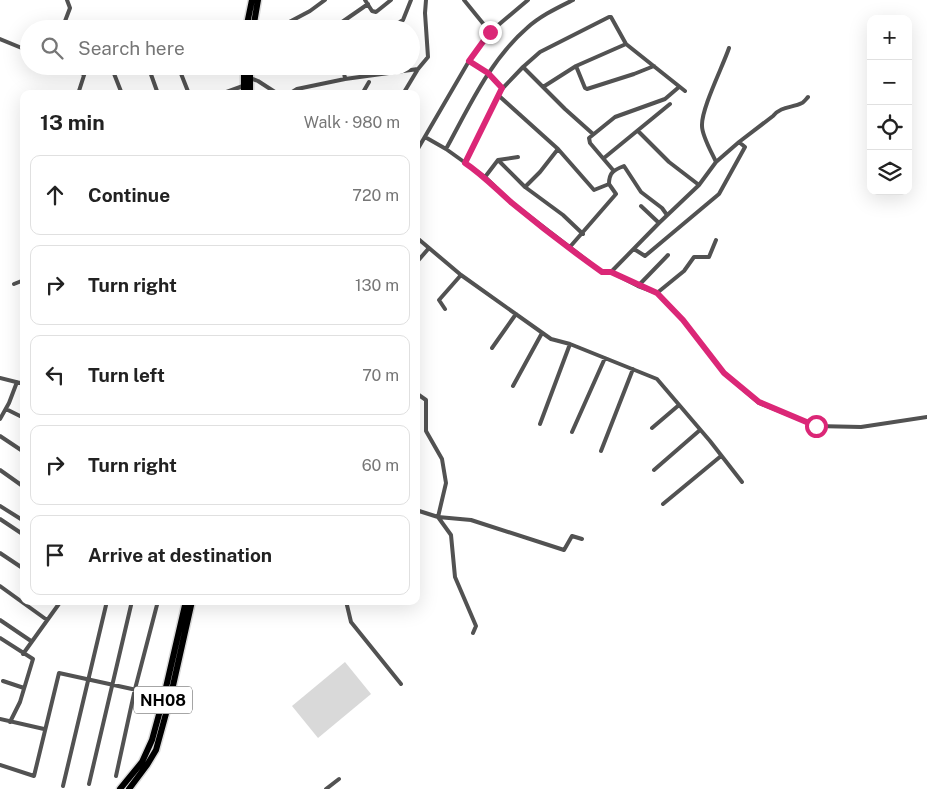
<!DOCTYPE html>
<meta charset="utf-8">
<style>
:root{--surface:#fff;--page:#f2f2f2;--text:#222;--muted:#767676;--line:#e0e0e0}
body{margin:0;font-family:"Public Sans",sans-serif;background:var(--page);color:var(--text)}
.controls{position:absolute;right:15px;top:15px;display:grid;overflow:hidden;border-radius:10px;box-shadow:0 5px 20px #0002}
.controls button{width:45px;height:45px;display:grid;place-items:center;padding:0;border:0;border-bottom:1px solid var(--line);background:var(--surface);color:var(--text);font:25px sans-serif}
.stop{position:absolute;width:15px;height:15px;margin:-11px;border:4px solid #db2777;border-radius:50%;background:#fff}
.stop.end{background:#db2777;border-color:#fff;box-shadow:0 1px 5px #0008}
.list{margin:0;padding:0;list-style:none}
h2{display:flex;justify-content:space-between;align-items:center;height:65px;margin:0;padding:0 20px;font-size:21px}
h2 small{font-size:16px;font-weight:400;color:var(--muted)}
.list li{display:grid;grid-template-columns:32px 1fr auto;gap:15px;align-items:center;box-sizing:border-box;height:80px;margin:0 10px 10px;padding:0 10px;border:1px solid var(--line);border-radius:10px}
.list b{display:block;font-size:19px;white-space:nowrap}
.list em{font-size:16px;font-style:normal;color:var(--muted)}
.icon{flex:none;width:28px;height:28px;fill:none;stroke:currentColor;stroke-width:2;stroke-linecap:round;stroke-linejoin:round}
.map{position:relative;flex:none;width:927px;height:789px;overflow:hidden}
.search{position:absolute;background:var(--surface);box-shadow:0 5px 20px #0002;left:20px;top:20px;width:400px;height:55px;display:flex;align-items:center;gap:12px;box-sizing:border-box;padding:0 18px;border-radius:28px;color:var(--muted);font-size:19px}
.panel{position:absolute;background:var(--surface);box-shadow:0 5px 20px #0002;left:20px;top:90px;width:400px;height:515px;border-radius:10px}
.map>svg:first-child{display:block}
.grass{fill:#d9d9d9}
.lines{fill:none;stroke-linecap:round;stroke-linejoin:round}
.trunk-casing{stroke:#dbdbdb;stroke-width:9}
.minor{stroke:#525252;stroke-width:4}
.trunk{stroke:#000;stroke-width:6}
.route{stroke:#db2777;stroke-width:6}
.labels{text-anchor:middle;dominant-baseline:central;stroke-width:5;stroke-linejoin:round;paint-order:stroke}
.shield{fill:#fff;stroke:#4c4c4c;stroke-width:1}
.shield-label{font-size:16px;font-weight:bold;fill:#000}
</style>
<div class="map">
<svg width="927" height="789" viewBox="0 0 927 789">
<rect width="100%" height="100%" fill="#fff"/>
<path class="grass" d="M345,662l26,32 -53,44 -26,-32z"/>
<g class="lines">
<defs>
<path id="trunk" d="M246,29l6,-29
M253,29l5,-29
M244,66v28
M250,94v-28
M120,789l22,-27 10,-22 12,-44 22,-95
M129,789l18,-24 9,-15 14,-51 22,-98"/>
</defs>
<use href="#trunk" class="trunk-casing"/>
<path class="minor" d="M365,0l7,11 4,1 15,-12
M464,0l26,32
M62,29l8,-21 -3,-8
M276,29l34,-18 15,-11
M332,29l36,-25
M389,29l14,-9 8,-20
M0,39l29,12
M469,61l19,12 14,15
M64,66l19,8
M111,66l11,28
M148,66l10,28
M178,66l11,28
M343,66l2,13
M576,66l9,22 2,1 47,-15 20,-8
M523,67l42,42 28,25
M250,78l8,3 20,13
M543,87l33,-21 50,-22
M78,94l9,-28
M221,94l22,-8
M289,94l8,-5 48,-10 73,-10
M362,94l7,-12
M403,94l15,-25 10,-12 -3,-44 1,-13
M498,95l60,54 36,41 15,-6 7,10 -47,54
M638,131l31,31 30,23
M425,137l21,12 39,28 26,25 91,70h9l27,14 19,7 26,27 41,53 35,30 57,23 45,1 66,-10
M446,149c23,-42 44,-89 81,-121 13,-12 30,-20 46,-28
M416,152l53,-91 21,-29 38,-32
M604,158l66,-54
M498,160l27,27 38,28 20,19
M716,162c-4,-9 -14,-26 -14,-36 -1,-17 21,-60 27,-78
M465,163l36,-73 22,-23 17,-15 69,-35h2l15,27 59,47
M613,170l-23,-27 -1,-5 26,-21 50,-18 14,-12
M485,177l13,-17 20,-3
M609,184c0,-12 5,-14 15,-18l17,26 21,16 5,7
M525,187l15,-15 18,-23
M641,206l18,17
M416,237l45,38 90,64 19,5 87,35 53,62 32,41
M634,249l11,7 74,-62 26,-47 -6,-5
M416,263l13,-15
M611,272l48,-49 40,-38 17,-23 23,-20 34,-26c8,-10 19,-8 29,-13 1,0 5,-5 6,-6
M14,284l10,-4
M638,286l30,-31
M657,293l27,-22 10,-14h15l7,-17
M445,309l-6,-9 22,-25
M492,348l24,-34
M0,378l24,6
M513,386l29,-53
M416,393l10,7v31l16,28 4,24 -8,34 33,3 93,30 8,-14 10,3
M6,409l18,9
M0,419l9,-16 8,-21
M540,424l30,-80
M652,428l27,-23
M572,432l33,-74
M0,436l24,16
M601,451l32,-82
M0,470l24,17
M654,470l46,-40
M663,504l58,-48
M0,506l24,15
M416,510l22,7 13,18 4,42 21,49 -3,7
M0,519l24,16
M0,553l24,16
M0,586l47,34
M346,601l5,21 50,62
M0,620l31,21
M0,638l33,21 -13,43 -10,20
M23,654l38,-53
M3,681l21,7
M0,719l44,10
M0,765l34,11 25,-103 105,23
M116,776l19,-87 23,-88
M89,784l43,-183
M63,786l44,-185
M326,789l13,-10"/>
<use href="#trunk" class="trunk"/>
</g>
<g class="lines">
<path class="route" d="M490,32l-21,29 19,12 14,15 -37,75c18,12 31,26 47,40 29,24 59,47 90,69h9l46,21 26,27 41,53 35,29 57,24"/>
</g>
<g class="labels">
<rect class="shield" x="134" y="686.5" width="58" height="27" rx="4"/>
<g class="shield-label">
<text x="163" y="700">NH08</text>
</g>
</g>
</svg>
<div class="controls">
<button>+</button>
<button>−</button>
<button><svg class="icon" aria-label="locate" viewBox="0 0 24 24"><circle cx="12" cy="12" r="6"/><path d="M12 2v4M12 18v4M2 12h4M18 12h4"/></svg></button>
<button><svg class="icon" aria-label="layers" viewBox="0 0 24 24"><path d="M12 4l9 5-9 5-9-5zM3 14l9 5 9-5"/></svg></button>
</div>
<div class="stop" style="left:816px;top:426px"></div>
<div class="stop end" style="left:490px;top:32px"></div>
<div class="search"><svg class="icon" aria-label="search" viewBox="0 0 24 24"><circle cx="10" cy="10" r="6"/><path d="M15 15l6 6"/></svg>Search here</div>
<section class="panel">
<h2>13 min<small>Walk · 980 m</small></h2>
<ul class="list">
<li><svg class="icon" aria-label="ahead" viewBox="0 0 24 24"><path d="M12 20V5M6 11l6-6 6 6"/></svg><div><b>Continue</b></div><em>720 m</em></li>
<li><svg class="icon" aria-label="right" viewBox="0 0 24 24"><path d="M7 20v-9h11M14 6l5 5-5 5"/></svg><div><b>Turn right</b></div><em>130 m</em></li>
<li><svg class="icon" aria-label="left" viewBox="0 0 24 24"><path d="M17 20v-9H6M10 6l-5 5 5 5"/></svg><div><b>Turn left</b></div><em>70 m</em></li>
<li><svg class="icon" aria-label="right" viewBox="0 0 24 24"><path d="M7 20v-9h11M14 6l5 5-5 5"/></svg><div><b>Turn right</b></div><em>60 m</em></li>
<li><svg class="icon" aria-label="arrive" viewBox="0 0 24 24"><path d="M6 21V4h12l-3 4 3 4H6"/></svg><div><b>Arrive at destination</b></div></li>
</ul>
</section>
</div>
